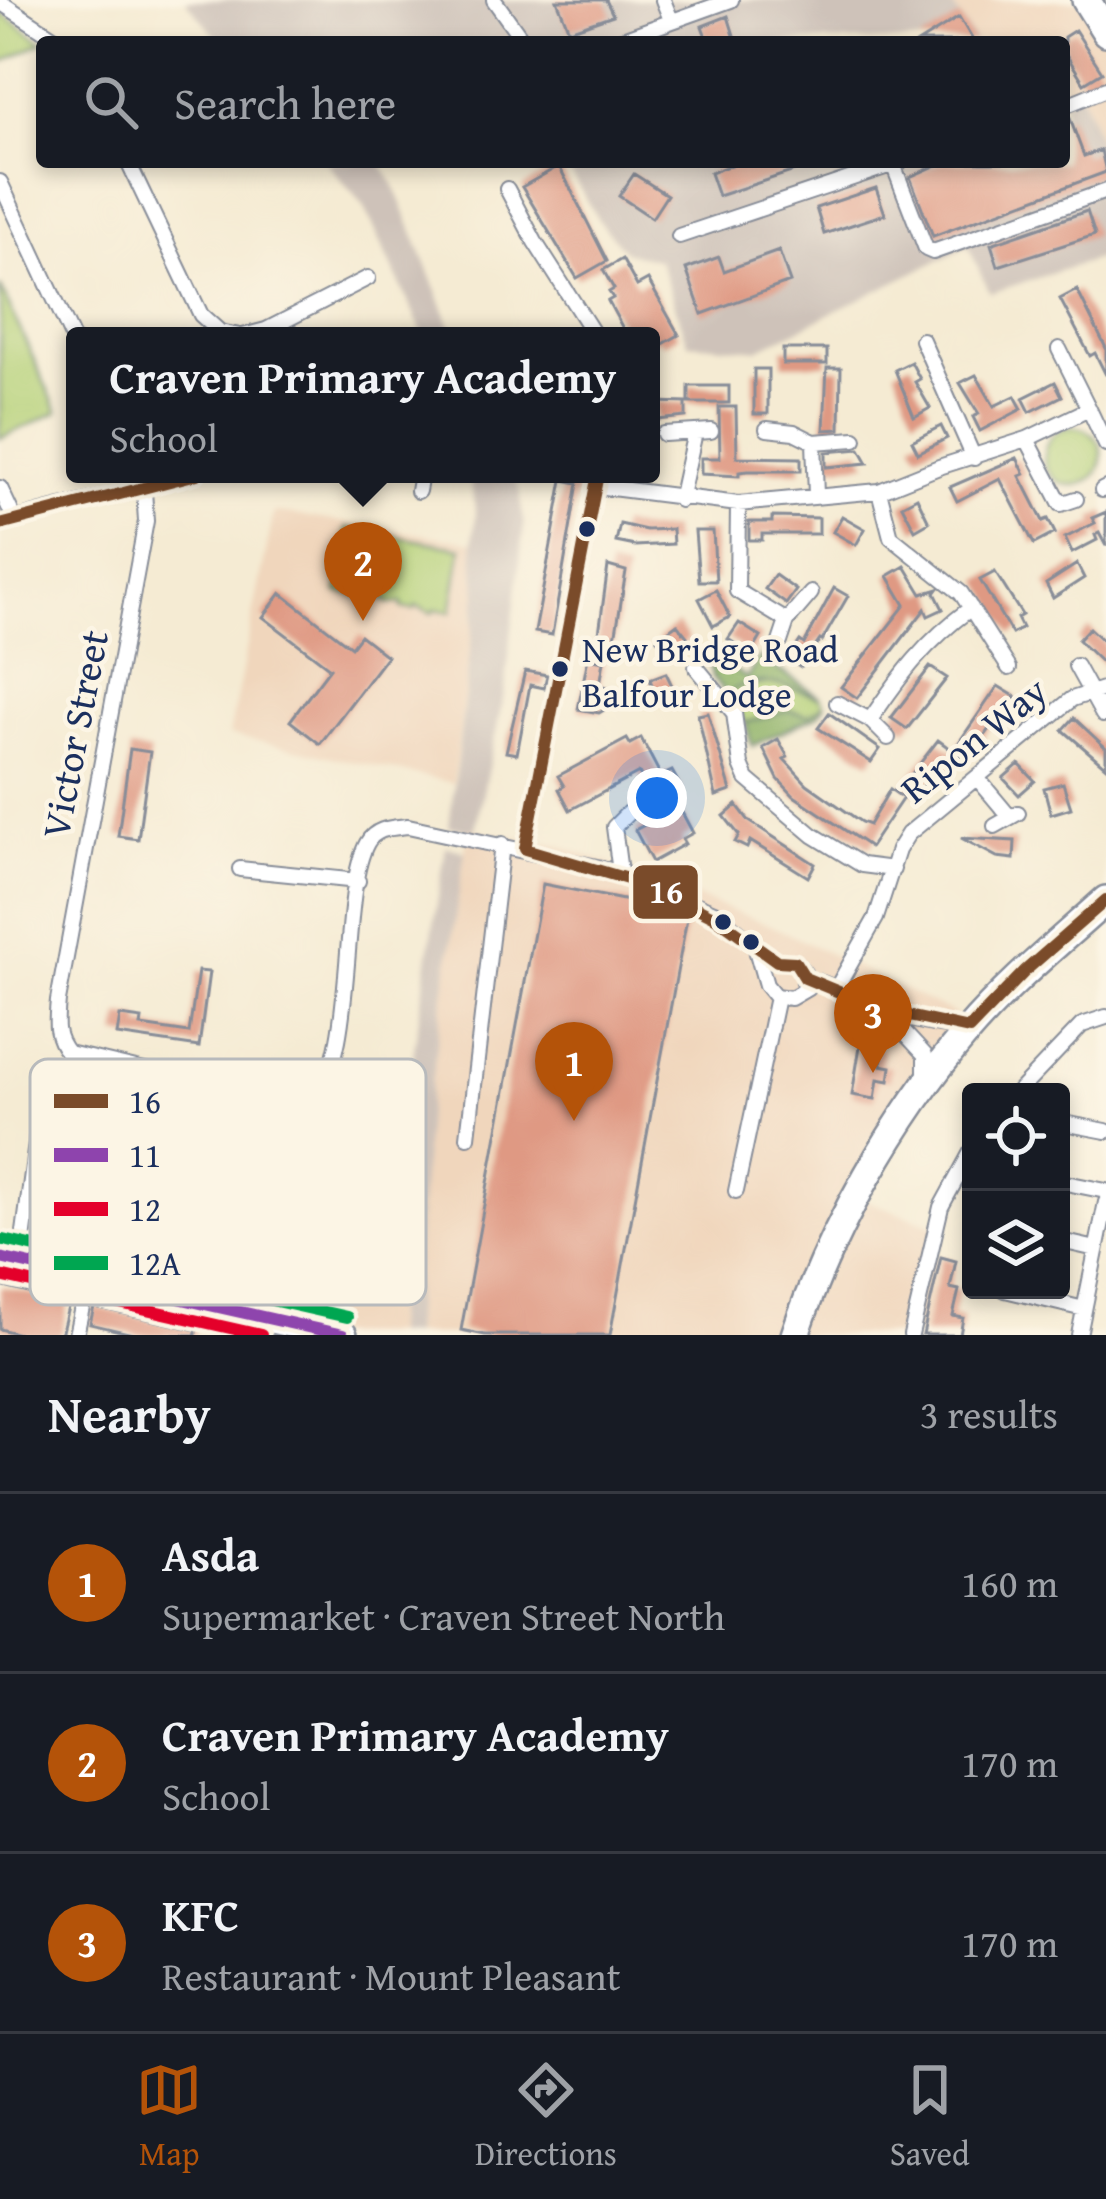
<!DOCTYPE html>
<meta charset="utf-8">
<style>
:root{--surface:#171b24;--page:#20242c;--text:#f1f3f6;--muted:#9ea1a6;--line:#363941;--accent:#b45309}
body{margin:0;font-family:"Gentium Book Plus",serif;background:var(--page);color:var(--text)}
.controls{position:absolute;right:36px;bottom:36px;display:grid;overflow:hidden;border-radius:12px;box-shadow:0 6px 18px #0003}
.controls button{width:108px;height:108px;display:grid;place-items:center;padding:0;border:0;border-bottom:3px solid var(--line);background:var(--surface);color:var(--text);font:60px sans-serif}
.you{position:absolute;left:657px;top:798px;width:42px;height:42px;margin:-30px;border:9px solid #fff;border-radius:50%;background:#1a73e8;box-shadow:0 0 0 18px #1a73e833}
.badge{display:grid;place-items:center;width:78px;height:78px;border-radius:50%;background:var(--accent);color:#fff;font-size:39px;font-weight:700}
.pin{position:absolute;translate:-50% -99px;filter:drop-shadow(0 3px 6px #0008)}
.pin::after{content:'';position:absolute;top:63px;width:42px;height:36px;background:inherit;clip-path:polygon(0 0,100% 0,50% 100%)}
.popup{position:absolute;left:66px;top:327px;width:594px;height:156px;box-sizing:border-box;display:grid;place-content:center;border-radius:12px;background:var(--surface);filter:drop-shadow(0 3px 9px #0005);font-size:39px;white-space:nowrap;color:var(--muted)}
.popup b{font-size:45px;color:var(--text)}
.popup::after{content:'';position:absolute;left:50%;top:100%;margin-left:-24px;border:24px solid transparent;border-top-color:var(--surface)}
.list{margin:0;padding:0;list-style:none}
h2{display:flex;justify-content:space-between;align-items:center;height:156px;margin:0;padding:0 48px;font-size:51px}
h2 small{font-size:39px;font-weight:400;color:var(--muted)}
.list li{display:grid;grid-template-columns:78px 1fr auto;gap:36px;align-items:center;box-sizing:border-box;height:180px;padding:0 48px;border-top:3px solid var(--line)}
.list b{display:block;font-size:45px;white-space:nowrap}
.list p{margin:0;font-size:39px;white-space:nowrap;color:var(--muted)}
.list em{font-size:39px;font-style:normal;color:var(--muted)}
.icon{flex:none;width:66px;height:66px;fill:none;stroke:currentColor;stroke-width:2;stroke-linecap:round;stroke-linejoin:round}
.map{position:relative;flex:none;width:1106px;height:1335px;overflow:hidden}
.search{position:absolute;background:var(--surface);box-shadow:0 6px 18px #0003;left:36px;right:36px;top:36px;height:132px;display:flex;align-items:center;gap:30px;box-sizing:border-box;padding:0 42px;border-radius:12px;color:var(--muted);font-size:45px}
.sheet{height:696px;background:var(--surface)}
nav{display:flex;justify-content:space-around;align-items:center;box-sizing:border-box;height:168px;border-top:3px solid var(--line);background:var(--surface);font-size:33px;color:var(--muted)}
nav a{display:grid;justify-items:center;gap:6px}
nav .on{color:var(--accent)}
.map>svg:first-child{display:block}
.built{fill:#f0d6bc}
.industrial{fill:#cec2b9}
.green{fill:#b4d077;stroke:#68806a;stroke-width:3}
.forest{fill:#8fb268;stroke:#557063;stroke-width:3}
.building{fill:#df9983}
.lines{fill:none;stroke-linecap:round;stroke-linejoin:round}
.street-casing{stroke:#888d98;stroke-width:18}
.highway-casing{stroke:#888d98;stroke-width:32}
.street{stroke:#fff;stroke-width:14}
.highway{stroke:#fff;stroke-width:27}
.bus-1-casing{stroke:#fcf5e5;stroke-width:21}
.bus-2-casing{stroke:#fcf5e5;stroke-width:21}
.bus-3-casing{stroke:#fcf5e5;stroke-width:21}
.bus-4-casing{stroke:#fcf5e5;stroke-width:21}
.bus-1{stroke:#7a4b2a;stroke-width:12}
.bus-2{stroke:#8e44ad;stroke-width:12}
.bus-3{stroke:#e4002b;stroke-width:12}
.bus-4{stroke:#00a651;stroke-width:12}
.bus-dot{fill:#1b2f5e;stroke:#fcf5e5;stroke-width:4.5}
.labels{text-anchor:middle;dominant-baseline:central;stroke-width:9;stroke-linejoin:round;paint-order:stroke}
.bus-label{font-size:36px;fill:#1b2f5e;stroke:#fcf5e5;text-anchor:start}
.street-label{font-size:39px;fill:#1b2f5e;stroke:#fcf5e5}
.key{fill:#fcf5e5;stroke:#b8babc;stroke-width:3}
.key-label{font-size:33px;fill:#1b2f5e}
.line-badge{stroke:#fcf5e5;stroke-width:4.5}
.badge-label{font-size:33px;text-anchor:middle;font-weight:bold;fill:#fff}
</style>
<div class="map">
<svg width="1106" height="1335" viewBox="0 0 1106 1335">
<rect width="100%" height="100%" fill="#fcf5e5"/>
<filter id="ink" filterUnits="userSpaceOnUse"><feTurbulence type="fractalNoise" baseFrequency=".00833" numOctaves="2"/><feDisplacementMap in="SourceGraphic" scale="24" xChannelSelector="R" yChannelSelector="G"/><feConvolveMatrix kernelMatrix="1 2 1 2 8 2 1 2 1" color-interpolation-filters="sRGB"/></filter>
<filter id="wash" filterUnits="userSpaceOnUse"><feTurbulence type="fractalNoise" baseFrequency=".004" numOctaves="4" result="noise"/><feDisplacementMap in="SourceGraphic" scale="48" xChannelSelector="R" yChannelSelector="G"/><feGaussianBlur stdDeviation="2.7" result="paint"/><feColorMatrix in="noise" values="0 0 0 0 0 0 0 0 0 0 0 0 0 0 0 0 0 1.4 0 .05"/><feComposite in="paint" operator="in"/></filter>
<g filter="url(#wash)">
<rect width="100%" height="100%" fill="#f5ebd3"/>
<path class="built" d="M949,0h157v160l-27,-75 -15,4v-47h-88z
M274,512l199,30 4,51 -24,190 -224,-48z
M468,829l90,16 214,81 184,89 -107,179 92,34 -17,107h-512l14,-217z
M158,1090l241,54 -6,191h-124l-149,-37z"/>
<path class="industrial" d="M185,0h764l27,42h-755z
M1078,84l28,76v15l-13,5 13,45v31l-116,37 -22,-47 -210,103 -70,-6 -29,-83 -33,-8 -26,-29 -36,-61h500v-73z
M326,162h53l15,22 61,152h-31l-60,-130z
M469,474h43l8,18 4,35 -19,162 -30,141 -26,-3 28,-234 -4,-51 3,-29z
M446,846l19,5 -39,267 -14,217h-19l6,-191z"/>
<path class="green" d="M0,12l43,30 -43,21z
M0,286l58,126 -58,26z
M1044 456a29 29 0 1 1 58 0a29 29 0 1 1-58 0Z
M347,528l115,20 -11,64 -16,-3 -2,4 -17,-7 -2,4 -12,-2v-5l-14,1 -1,-4 -49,-8 4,-27 -3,-1z
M781,681l40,16 4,8 -17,10 -19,-5 -44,13 -17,-28 8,-7z"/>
<path class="forest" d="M709,654l38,24 12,-21 62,40c-29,-8 -66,-27 -93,-2l-16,-17z
M825,705l-7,10 -66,31 -7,-23 44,-13 19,5z"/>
<g id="blocks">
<path class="building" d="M557,0h49l7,15 -44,15z
M728,16l8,26h-28l-6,-16z
M959,17l15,25h-55z
M1075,30l27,42 -18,11 -20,-32v-14z
M1069,116l15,40 17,-6 5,22 -173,64 -23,-59 34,-15h120v-45z
M738,162h81v1l-101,33 -8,-23z
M559,166l48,95 -30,17 -55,-91z
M634,174l33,21 -15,23 -33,-22z
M876,188l9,26 -61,20 -8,-26z
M1087,211l8,24 -97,31 -7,-22z
M779,251l11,31 -88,32 -16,-45 33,-12 5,14z
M622,259l15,27 11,-6 31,55 -16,9 -4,-6 -8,5v-7h-24l-19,-35 5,-3 -4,-6 5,-3 -11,-19z
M1077,290l29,58v27l-11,-22 -5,3 -30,-57z
M783,349h44v15h-44z
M911,362l9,17 -5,3 15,26 -16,9 -19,-47z
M827,368h14l-1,61 -16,1z
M754,369h14v45h-14z
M976,375l18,31 21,-10 7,13 -42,22 -7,-14 6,-3 -19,-31z
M1055,382l7,14 -32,16 -7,-14z
M689,386h40v17h-40z
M655,402l31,1v14l-29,3z
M719,407h17l1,50 64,1v13h-53l-9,1v4l-38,-2v-16h19z
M941,426l6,12 -29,15 -6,-12z
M860,449l8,14 -42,4v-15z
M1017,458l8,16 -5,2 23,45 5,-2 7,14 -21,11 -34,-65 -43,22 -7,-14z
M563,480l15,3 -26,152 -17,-3z
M917,497l12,25 -14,8 -13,-25z
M1106,512v34l-7,-13 -4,2 2,5 -25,13 -7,-15 30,-15 -3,-5z
M842,516l23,13 -9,16 -23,-13z
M772,517l47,1v16h-57v6h-13v-18h23z
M620,524l26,6 26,-1 1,15 -38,2 -19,-4z
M695,531h18l3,50h-17z
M1077,564l7,14 -31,20 -7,-14z
M608,566l18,5 -13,80 -16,-3z
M905,566l17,28 16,-5 -3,4 8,16 -15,7 -3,-7 -68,89 -16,-11 64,-82 -17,-29z
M995,572l27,43 -5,3 5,10 -10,6 -32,-54z
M775,575l21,15 -10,14 -21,-15z
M834,588l14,8 -26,45 -2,-1 -19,27 -13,-8 12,-18 4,3z
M716,590l14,27 -17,9 -14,-27z
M281,593l70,54 9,-12 27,21 -67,88 -30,-23 40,-53 -67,-51z
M739,623l22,14 -10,17 -23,-15z
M677,624l12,15 -20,16 -12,-16z
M1089,628l17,16v23l-28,-27z
M588,658l16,3 -4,24 8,2 -4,23 -5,3 -21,-4z
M930,667l17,11 -40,51 -16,-11z
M525,671l22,4 -3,13 -14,-3 -13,69 -11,-2z
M666,673l11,23 -19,7 -8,-24z
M998,686l18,11 -9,14 -4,-3 -31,46 -15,-9z
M708,713l23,78 -15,5 -18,-81z
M829,713l51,36 -9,13 -53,-34z
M1074,718l32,30v19l-43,-37z
M641,738l20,38 11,-5 10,18 -10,5 21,39 -11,6 3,5 -33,18 -17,-32 27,-14 -23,-43 -69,37 -11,-21 5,-3 -6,-10 69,-37 3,5z
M778,739l10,18 -4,2 23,25 54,38 8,3 21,-36 13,9 -33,49 -76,-51 -16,-17 -15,-31z
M938,740l22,16 -14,22 -11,-8 -17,24 -14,-10z
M130,749l20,3 -12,87 -20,-3z
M1019,764l16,17 -16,14 -16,-17z
M1063,783l8,25 -20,6 -7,-26z
M737,805l12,16 66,43 -7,13 -58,-36 -3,7 -12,-6 4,-7 -15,-19z
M961,838l54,3 -1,18 -17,-2z
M543,884l145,29 -78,422h-125l-24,-5z
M198,971l11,1 -10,75 -82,-12 3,-19 22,3 -1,7 48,7z
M860,1046l23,3 -2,16 10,2 -2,14 -11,-2 -3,20 -23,-4z
M168,1101l19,3 -4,26 -19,-4z
M266,1119l28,5 -1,4 92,17 -9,49 -130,-24 -21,117 -76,-15 17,-116 68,12 6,-36 23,4z
M41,1202l25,6 -6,25 64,13 -4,18 -86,-19z
M350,1237l27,5 -10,48 -27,-6z
M941,1257l15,4 -6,27 9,2 -6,26 10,2 -3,17h-37z
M0,1286l69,17 -8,32h-38l-23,-6z
M94,1307l102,23v5h-59l-47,-11z"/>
</g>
</g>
<g filter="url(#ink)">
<use href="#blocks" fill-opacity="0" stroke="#888d98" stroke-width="3"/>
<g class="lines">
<defs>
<path id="street" d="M494,0l30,42
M663,0l8,20
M0,2l61,40
M614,42l117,-42
M1064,106l42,-17
M128,162l73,153 19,17 20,4
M893,164l33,85 7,3 173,-61
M0,182l75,161
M507,189l28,53 60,94
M679,236l221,-74
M243,336l23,-6 102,-52
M922,340l52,118
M1059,349l30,60
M767,429l27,3 20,10
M664,434l47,-3
M1027,439l34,65 15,-5
M136,474l8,16 2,31 -88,480c-2,22 -4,35 10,52l200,47c16,1 32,4 45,-5 44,-32 26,-201 54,-252 9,-16 26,-15 41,-17l212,46 94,40 63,49 19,1 9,12 -2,15
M596,486l142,18 141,-13 60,-24 88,-28 62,-30 17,36
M0,488l15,32
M1102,490l4,-2
M418,491l3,-17
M879,491l12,46 70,56 48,75
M816,495l-2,-53 41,-3
M680,500l15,-68
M738,504l-1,87 50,30
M0,525c65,-23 132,-31 197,-51
M780,642l7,-21 24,-28
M1076,666l27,49
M696,667l38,46 7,52 6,14 66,56 49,30 31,4
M837,703l33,17 18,18
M870,720c32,-47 55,-78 101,-112
M978,779l31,37
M995,826l23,-13
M525,849l73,-375
M240,869l118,12
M620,872l-6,-45 20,-20
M755,946l11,39 9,11 16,2 17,-10
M805,978c29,6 52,22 80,33 26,10 56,15 84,18
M836,989l40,-71 22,-68 10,-16 164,-135 34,-11
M887,1014l38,41v23
M1018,1092l64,-67 24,-8
M1069,1124l37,7
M468,1137l34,-293
M1061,1182l45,9
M736,1191l41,-194
M1061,1241l35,8
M20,1262l18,-134
M135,1290l23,-155
M1005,1290l79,19
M76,1335l12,-56
M911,1335l30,-128 30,-55
M1079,1335l27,-133"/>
<path id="highway" d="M1086,0l20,32
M0,1258l343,77
M795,1335c35,-105 100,-218 171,-302 42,-49 92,-90 140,-133"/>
</defs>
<use href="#street" class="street-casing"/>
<use href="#highway" class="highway-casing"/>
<use href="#street" class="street"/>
<use href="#highway" class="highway"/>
<defs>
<path id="bus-1" d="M598,474l-73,375 133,39 59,30 60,43 18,1 10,16 80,33 84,18 57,-59 80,-70
M0,525l197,-51"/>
<path id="bus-2" d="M0,1258l343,77"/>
<path id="bus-3" d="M0,1276l261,59"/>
<path id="bus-4" d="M4,1240l343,77"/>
</defs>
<use href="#bus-1" class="bus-1-casing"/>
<use href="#bus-2" class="bus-2-casing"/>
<use href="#bus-3" class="bus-3-casing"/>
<use href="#bus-4" class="bus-4-casing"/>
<use href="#bus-1" class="bus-1"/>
<use href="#bus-2" class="bus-2"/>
<use href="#bus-3" class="bus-3"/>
<use href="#bus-4" class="bus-4"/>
</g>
</g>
<g class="bus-dot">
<circle cx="587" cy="529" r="10"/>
<circle cx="560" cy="669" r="10"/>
<circle cx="723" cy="922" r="10"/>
<circle cx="751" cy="942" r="10"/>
</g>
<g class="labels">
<g class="bus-label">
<text x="582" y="648">New Bridge Road<tspan x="582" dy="45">Balfour Lodge</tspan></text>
</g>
<g class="street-label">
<text transform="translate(74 734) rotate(-79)">Victor Street</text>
<text transform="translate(973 739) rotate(-39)">Ripon Way</text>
</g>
</g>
<rect x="30" y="1059" width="396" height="246" rx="18" class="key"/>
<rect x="54" y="1094" width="54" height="14" fill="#7a4b2a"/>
<rect x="54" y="1148" width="54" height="14" fill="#8e44ad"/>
<rect x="54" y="1202" width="54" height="14" fill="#e4002b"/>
<rect x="54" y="1256" width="54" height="14" fill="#00a651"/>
<g class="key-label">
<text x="129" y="1113">16</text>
<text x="129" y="1167">11</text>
<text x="129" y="1221">12</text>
<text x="129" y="1275">12A</text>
</g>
<rect class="line-badge" x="631" y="863" width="69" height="58" rx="12" fill="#7a4b2a"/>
<g class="badge-label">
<text x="666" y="903">16</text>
</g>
</svg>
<div class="controls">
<button><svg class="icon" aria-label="locate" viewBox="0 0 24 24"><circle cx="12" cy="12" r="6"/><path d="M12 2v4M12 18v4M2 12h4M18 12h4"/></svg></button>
<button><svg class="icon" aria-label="layers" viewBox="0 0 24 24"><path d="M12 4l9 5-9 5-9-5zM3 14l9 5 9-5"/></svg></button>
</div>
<div class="you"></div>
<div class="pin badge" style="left:574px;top:1121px">1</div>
<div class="pin badge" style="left:363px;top:621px">2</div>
<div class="popup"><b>Craven Primary Academy</b>School</div>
<div class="pin badge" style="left:873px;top:1073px">3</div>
<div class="search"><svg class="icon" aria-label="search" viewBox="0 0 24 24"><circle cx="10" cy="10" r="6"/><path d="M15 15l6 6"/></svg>Search here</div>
</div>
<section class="sheet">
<h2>Nearby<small>3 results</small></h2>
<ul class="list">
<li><span class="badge">1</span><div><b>Asda</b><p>Supermarket · Craven Street North</p></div><em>160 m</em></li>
<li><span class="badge">2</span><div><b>Craven Primary Academy</b><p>School</p></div><em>170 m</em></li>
<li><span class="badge">3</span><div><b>KFC</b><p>Restaurant · Mount Pleasant</p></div><em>170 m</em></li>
</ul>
</section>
<nav>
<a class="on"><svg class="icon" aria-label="map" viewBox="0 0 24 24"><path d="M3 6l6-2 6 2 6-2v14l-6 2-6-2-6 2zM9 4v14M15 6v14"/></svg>Map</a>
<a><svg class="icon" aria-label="directions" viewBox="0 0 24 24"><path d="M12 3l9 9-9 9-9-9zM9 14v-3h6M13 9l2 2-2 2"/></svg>Directions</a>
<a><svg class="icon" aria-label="saved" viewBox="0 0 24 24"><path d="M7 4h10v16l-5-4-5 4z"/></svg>Saved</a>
</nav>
